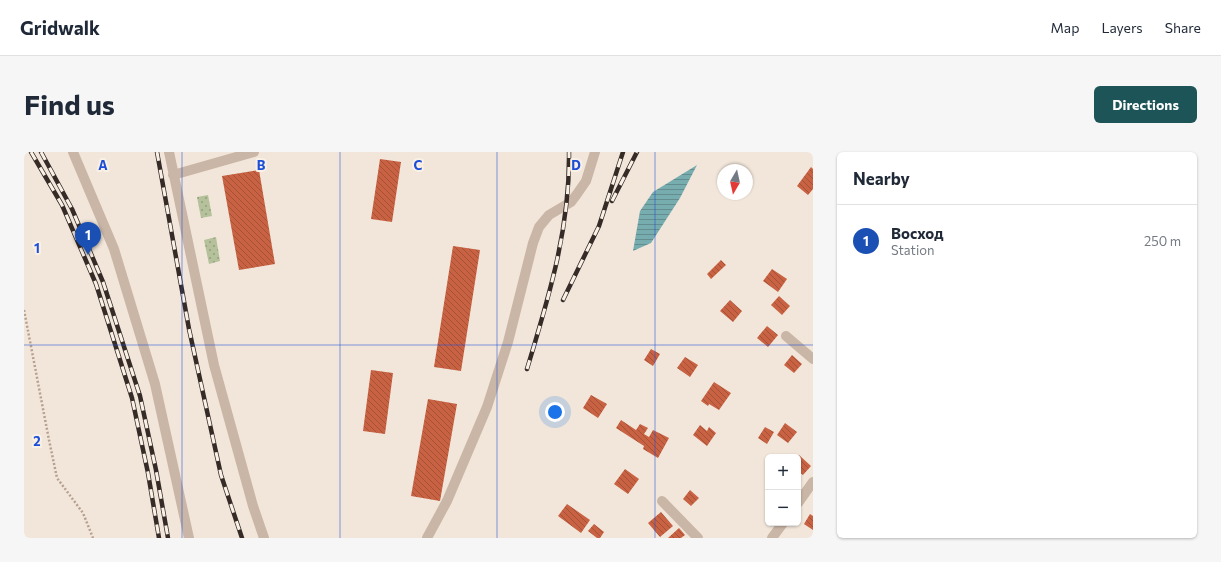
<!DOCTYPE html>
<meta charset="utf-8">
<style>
:root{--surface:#fff;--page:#f6f6f7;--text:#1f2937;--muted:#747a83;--line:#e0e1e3;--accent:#1c5458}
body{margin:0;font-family:Commissioner,sans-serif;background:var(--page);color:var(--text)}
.controls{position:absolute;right:12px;bottom:12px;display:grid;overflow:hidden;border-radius:6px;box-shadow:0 1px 3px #0004}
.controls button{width:36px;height:36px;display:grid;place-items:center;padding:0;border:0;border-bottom:1px solid var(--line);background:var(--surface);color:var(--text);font:20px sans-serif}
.compass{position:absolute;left:693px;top:12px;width:36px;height:36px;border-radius:50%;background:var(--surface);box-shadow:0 1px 3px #0004;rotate:189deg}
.you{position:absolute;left:531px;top:260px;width:14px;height:14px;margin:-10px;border:3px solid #fff;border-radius:50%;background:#1a73e8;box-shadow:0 0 0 6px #1a73e833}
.badge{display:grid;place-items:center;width:26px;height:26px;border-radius:50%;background:var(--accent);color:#fff;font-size:13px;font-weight:700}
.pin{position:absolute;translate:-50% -33px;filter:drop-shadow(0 1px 2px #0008)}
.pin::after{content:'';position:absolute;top:21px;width:14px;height:12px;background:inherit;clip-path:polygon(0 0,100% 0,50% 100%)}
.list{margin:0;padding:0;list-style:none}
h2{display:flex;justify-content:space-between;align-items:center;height:52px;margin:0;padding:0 16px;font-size:17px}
h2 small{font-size:13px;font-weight:400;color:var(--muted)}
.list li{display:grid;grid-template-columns:26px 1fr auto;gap:12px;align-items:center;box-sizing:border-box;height:72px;padding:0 16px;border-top:1px solid var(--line)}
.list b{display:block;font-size:15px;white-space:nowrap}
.list p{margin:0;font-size:13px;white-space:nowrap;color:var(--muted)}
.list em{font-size:13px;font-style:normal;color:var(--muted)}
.map{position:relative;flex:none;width:789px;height:386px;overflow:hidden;border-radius:6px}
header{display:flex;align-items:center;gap:24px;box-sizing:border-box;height:56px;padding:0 20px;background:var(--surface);border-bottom:1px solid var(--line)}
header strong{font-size:19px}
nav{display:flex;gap:22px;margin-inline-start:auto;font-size:14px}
.intro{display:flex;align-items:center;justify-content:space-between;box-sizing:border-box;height:96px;padding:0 24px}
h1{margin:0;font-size:28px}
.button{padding:10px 18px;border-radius:6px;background:var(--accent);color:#fff;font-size:14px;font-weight:700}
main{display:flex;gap:24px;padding:0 24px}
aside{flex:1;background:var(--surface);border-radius:6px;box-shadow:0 1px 3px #0004}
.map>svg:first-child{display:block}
.grass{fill:url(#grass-dots)}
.water{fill:url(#water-rules)}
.building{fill:url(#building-back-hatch)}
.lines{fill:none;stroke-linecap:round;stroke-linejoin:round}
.path{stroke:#b6a090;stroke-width:2.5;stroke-dasharray:2 2;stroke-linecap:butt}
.minor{stroke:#cab6a6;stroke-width:10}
.rail-casing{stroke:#362b27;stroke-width:4.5}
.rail{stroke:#faf1e6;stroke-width:3;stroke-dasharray:9;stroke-linecap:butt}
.grid{fill:none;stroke:#1d4ed8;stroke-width:1;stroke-opacity:0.55}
.grid-label{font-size:13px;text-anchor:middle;font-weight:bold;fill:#1d4ed8;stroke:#faf1e6;stroke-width:4;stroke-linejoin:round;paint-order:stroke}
</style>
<header>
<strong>Gridwalk</strong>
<nav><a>Map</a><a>Layers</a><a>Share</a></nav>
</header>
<div class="intro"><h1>Find us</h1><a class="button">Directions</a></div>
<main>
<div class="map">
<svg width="789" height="386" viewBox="0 0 789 386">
<defs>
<pattern id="grass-dots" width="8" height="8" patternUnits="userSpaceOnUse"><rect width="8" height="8" fill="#b4c19a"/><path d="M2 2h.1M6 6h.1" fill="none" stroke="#939d7e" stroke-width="1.8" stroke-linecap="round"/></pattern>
<pattern id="water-rules" width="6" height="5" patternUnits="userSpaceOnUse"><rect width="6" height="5" fill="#78adaf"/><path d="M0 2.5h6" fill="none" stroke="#638d8e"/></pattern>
<pattern id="building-back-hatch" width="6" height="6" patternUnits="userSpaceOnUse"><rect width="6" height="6" fill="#c86242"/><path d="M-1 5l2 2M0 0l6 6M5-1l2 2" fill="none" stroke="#a35137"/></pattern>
</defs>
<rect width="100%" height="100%" fill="#f2e6da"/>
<path class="grass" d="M184,43l4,21 -11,2 -4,-21z
M192,85l4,24 -11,3 -5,-24z"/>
<path class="water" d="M673,13l-17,33 -29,45 -18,8 7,-40 13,-19z"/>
<path class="building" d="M356,7l21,3 -9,60 -21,-3z
M787,15l2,2v20l-5,6 -11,-9z
M235,18l16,94 -36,6 -17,-94z
M429,94l27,4 -19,121 -27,-4z
M697,108l5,5 -15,14 -4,-5z
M748,117l15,10 -9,13 -15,-11z
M755,144l11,10 -8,9 -11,-10z
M706,148l12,11 -9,11 -13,-11z
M743,174l11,9 -10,12 -11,-9z
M627,197l9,5 -7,12 -9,-6z
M768,203l10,9 -8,9 -10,-8z
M661,205l13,8 -8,12 -13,-9z
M347,218l22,3 -8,61 -22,-3z
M690,230l17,11 -12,17 -10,-6 -1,2 -7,-5z
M567,243l16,9 -9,14 -15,-10z
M404,247l29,5 -17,97 -29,-5z
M597,268l15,10 4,-6 8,4 -4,6 5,3 4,-7 16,8 -11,20 -15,-9 1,-3 -28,-18z
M761,271l12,9 -9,11 -11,-8z
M676,273l7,6 2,-4 7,6 -9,13 -14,-11z
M741,275l9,5 -7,12 -9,-6z
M775,303l12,11 -8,9 -5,-4v-14h-1z
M601,317l14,10 -11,15 -14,-10z
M666,338l9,8 -8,8 -8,-7z
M543,352l23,16 -9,13 -23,-17z
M637,360l12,14 -13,11 -12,-14z
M786,362l3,2v14l-9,-6z
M570,372l10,8 -4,6h-3l-9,-7z
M655,376l6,7 -4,3h-13z"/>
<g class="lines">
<path class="path" d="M0,158l25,130 8,38 26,35 10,25"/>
<path class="minor" d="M49,0l41,97 41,135 34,154
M145,0l45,213 39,141 11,32
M149,23l81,-23
M762,184l27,23
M638,349l36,37
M774,351l15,-21
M403,386l20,-37 40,-94 21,-65 25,-99 6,-16 10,-12 22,-13 6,-8 9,-13 9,-29
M748,386l11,-15"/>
<defs>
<path id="rail" d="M7,0l31,53 34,79 36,114 16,75 11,65
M17,0l31,57 31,73 37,114 16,74 12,68
M133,0l32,177 32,146 21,63
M588,49l25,-49
M539,148l36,-74 24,-74
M503,217c22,-73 43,-140 42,-217"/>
</defs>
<use href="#rail" class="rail-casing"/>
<use href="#rail" class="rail"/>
</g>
<path class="grid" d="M158,0v386M316,0v386M473,0v386M631,0v386M0,193h789"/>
<g class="grid-label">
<text x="79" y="18">A</text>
<text x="237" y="18">B</text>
<text x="394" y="18">C</text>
<text x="552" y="18">D</text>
<text x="13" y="101">1</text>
<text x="13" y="294">2</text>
</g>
</svg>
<div class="controls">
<button>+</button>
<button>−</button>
</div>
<svg class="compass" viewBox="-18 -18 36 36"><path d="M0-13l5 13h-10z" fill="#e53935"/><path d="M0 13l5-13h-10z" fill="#747a83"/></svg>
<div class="you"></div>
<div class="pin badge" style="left:64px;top:103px;background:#1a4fb4">1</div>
</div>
<aside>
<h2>Nearby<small></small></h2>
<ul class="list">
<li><span class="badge" style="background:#1a4fb4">1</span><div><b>Восход</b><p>Station</p></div><em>250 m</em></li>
</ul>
</aside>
</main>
